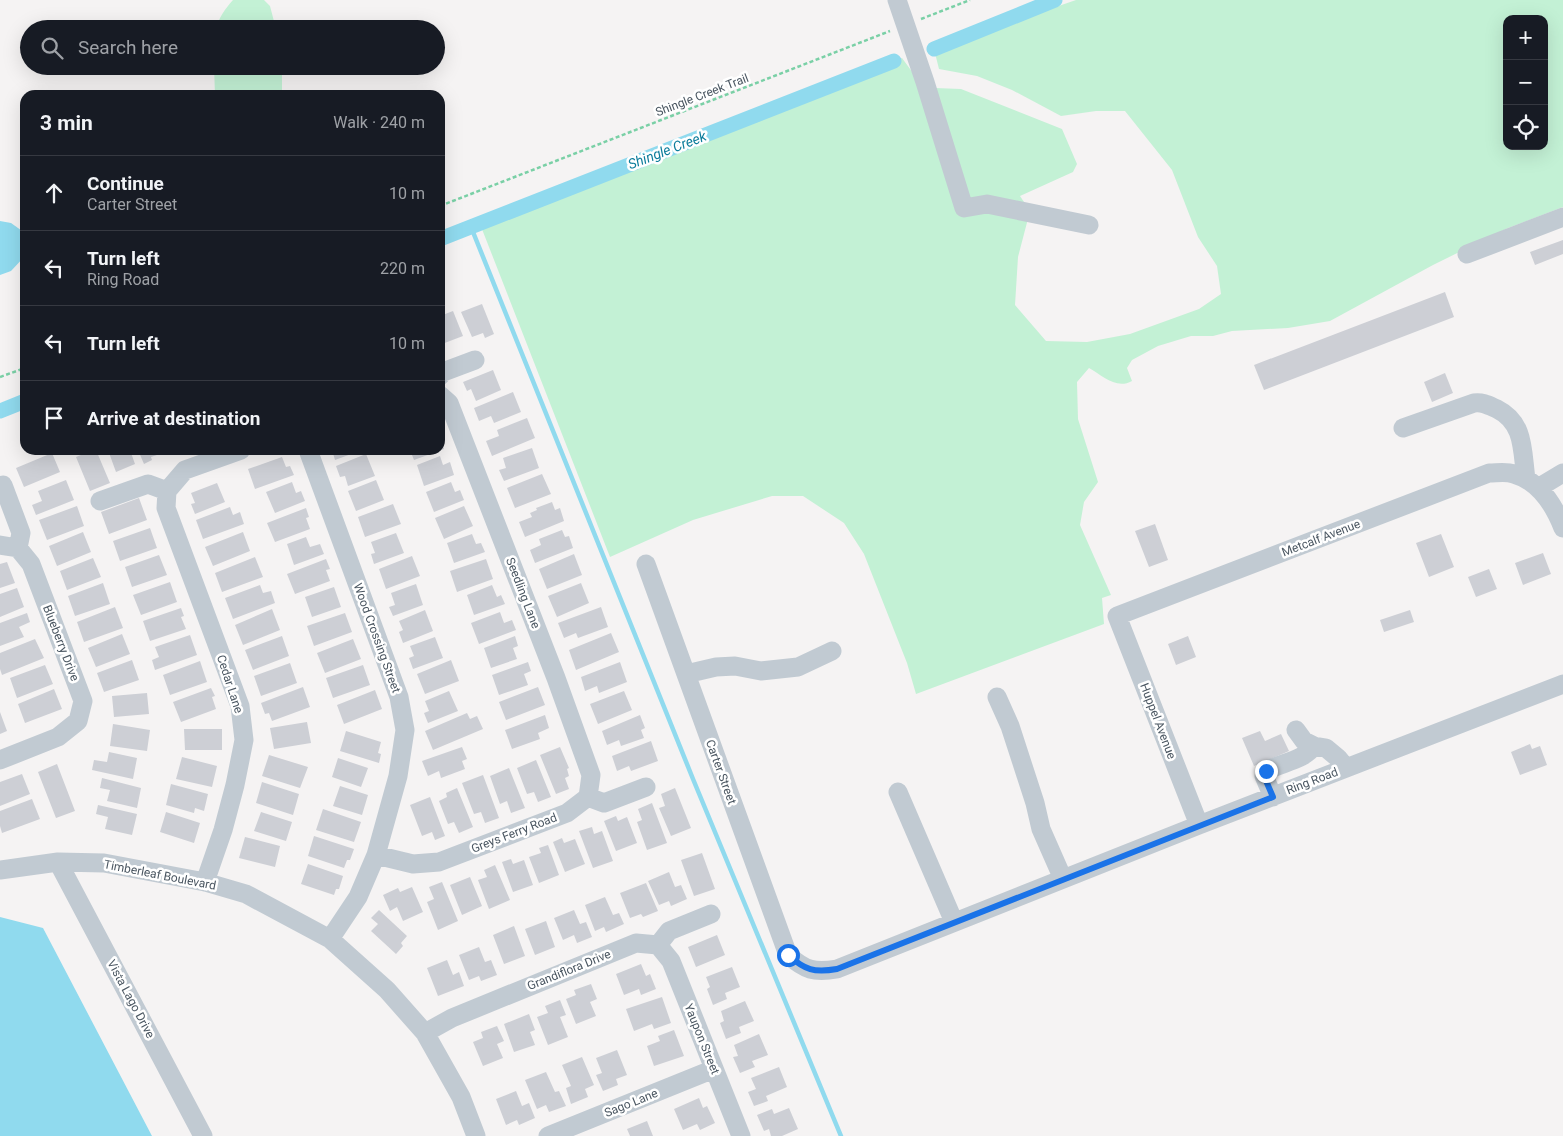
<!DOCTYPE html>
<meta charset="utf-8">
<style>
:root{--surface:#171b24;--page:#242831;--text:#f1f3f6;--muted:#9ea1a6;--line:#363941}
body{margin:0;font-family:Roboto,sans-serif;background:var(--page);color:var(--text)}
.controls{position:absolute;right:15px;top:15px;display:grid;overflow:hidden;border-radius:10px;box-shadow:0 5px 20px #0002}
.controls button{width:45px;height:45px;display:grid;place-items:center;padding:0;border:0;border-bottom:1px solid var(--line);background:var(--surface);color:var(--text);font:25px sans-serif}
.stop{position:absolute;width:15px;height:15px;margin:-11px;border:4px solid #1a73e8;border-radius:50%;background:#fff}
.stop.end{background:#1a73e8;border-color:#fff;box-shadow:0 1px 5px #0008}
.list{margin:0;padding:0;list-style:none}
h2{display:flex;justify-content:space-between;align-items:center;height:65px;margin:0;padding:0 20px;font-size:21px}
h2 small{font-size:16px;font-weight:400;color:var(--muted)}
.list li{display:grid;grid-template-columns:32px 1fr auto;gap:15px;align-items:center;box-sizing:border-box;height:75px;padding:0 20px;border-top:1px solid var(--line)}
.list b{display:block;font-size:19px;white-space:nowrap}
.list p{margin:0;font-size:16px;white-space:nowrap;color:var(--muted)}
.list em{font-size:16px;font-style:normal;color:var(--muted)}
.icon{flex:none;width:28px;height:28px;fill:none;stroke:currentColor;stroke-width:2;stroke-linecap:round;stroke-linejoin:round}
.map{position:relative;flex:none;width:1563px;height:1136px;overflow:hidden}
.search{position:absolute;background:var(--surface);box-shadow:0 5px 20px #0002;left:20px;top:20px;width:425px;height:55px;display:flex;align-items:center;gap:12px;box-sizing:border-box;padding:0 18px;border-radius:28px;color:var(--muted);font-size:19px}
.panel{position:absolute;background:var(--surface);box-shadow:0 5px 20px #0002;left:20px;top:90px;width:425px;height:365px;border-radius:15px}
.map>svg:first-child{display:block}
.green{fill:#c3f1d5;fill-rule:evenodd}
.water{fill:#90daee}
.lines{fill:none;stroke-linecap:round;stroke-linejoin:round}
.stream{stroke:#90daee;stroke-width:4.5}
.canal{stroke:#90daee;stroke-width:15}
.building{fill:#cdcfd5}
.path{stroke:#7ad0a6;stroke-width:2.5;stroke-dasharray:4 2.5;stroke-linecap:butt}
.minor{stroke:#c1cad2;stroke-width:19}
.route{stroke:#1a73e8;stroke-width:6}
.labels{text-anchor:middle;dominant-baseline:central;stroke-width:5;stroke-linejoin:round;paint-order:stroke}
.street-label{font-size:12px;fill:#4a5661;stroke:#fff}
.water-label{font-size:14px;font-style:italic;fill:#0c7c9b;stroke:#fff}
</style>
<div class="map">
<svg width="1563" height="1136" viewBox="0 0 1563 1136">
<rect width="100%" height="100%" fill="#f5f3f3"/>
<path class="green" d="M233,0h31l6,6 6,23h-60c3,-12 9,-20 17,-29z
M1076,0h487v207l-55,21 -75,37 -103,56 -42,7 -56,3 -19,5h-22l-33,10 -26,14 -5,8 5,13c-16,9 -30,-6 -43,-13l-12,14 1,37 20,63 -14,20 -4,23 31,70 -9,3 2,26 -188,70 -9,-31 -43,-109 -20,-31 -41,-27h-31l-79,24 -83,37 -130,-333 422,-166 11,15 22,15 26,1 101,40 15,35 -4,8 -53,24 10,15 -12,46 -3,48 31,36 41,1 43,-8 69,-25 22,-15 -4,-28 -19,-29 -26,-67 -47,-59h-29l-35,5 -49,-26 -35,-14 -38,-7 -5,-20zM1507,19h37v127h-37z
M214,66h68v29h-67z"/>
<path class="water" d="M0,221l11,2 14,10v23l-14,15 -11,4z
M0,917l43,11 109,208h-152z"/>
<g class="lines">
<path class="stream" d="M471,227l222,552 148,357"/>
<path class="canal" d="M934,49l121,-49
M440,239l454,-178
M0,411l25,-10"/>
</g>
<path class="building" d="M1563,240v14l-28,11 -5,-13z
M1445,292l9,25 -190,73 -10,-25z
M482,304l12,30 -9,4 -2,-5 -11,4 -11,-25z
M453,311l10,25 -21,8 -2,-6v-22z
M493,370l8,20 -25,11 -5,-12 -4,2 -4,-9z
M1445,373l8,20 -21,9 -8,-20z
M513,392l8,20 -27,11 -3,-7 -12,5 -5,-13z
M527,418l8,20 -43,18 -6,-15 13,-5 -2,-6z
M440,438l4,11 -30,11 -4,-10h30z
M532,448l7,20 -35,13 -5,-11 7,-2 -3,-10z
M93,450h3l14,33 -20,8 -14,-34z
M108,450h22l5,14 -19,8z
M138,450h24l1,3 -12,4 1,3 -8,4z
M332,450h30l-27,10z
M52,453l8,19 -36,15 -8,-19z
M366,454l9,22 -27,10 -3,-10 -5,1 -4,-11z
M440,456l3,9 7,-3 4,13 -30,11 -7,-21z
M282,457l4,10 4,-1 4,9 -39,14 -7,-20z
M542,474l9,20 -36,14 -8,-20z
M66,480l8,20 -38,15 -4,-10 10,-4 -4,-10z
M376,480l8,20 -28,11 -8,-20z
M292,482l4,11 5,-2 4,10 -30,12 -9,-21z
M451,482l4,10 5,-2 4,10 -30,12 -8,-20z
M217,483l8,19 -30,12 -4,-10 4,-1 -4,-10z
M139,498l8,22 -38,14 -8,-22z
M552,502l3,8 5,-2 4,13 -39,16 -6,-15 13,-5 -2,-4 7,-3 -1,-2z
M393,504l8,20 -36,13 -7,-20z
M77,506l7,20 -37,14 -8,-20z
M464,506l9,20 -29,13 -9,-21z
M230,507l3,8 7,-3 4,12 -41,15 -7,-19z
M306,508l3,9 -3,1 4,11 -35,13 -8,-19z
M1155,524l13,36 -19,7 -14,-36z
M150,528l7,20 -37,13 -7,-20z
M562,530l3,7 4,-1 4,12 -38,15 -5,-13 11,-5 -2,-6z
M83,532l8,20 -34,14 -8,-20z
M243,532l7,19 -37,15 -8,-19z
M396,533l8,20 -30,11 -3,-10 4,-1 -4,-11z
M472,534l4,10 5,-1 4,9 -31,11 -7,-20z
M1441,534l13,33 -25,10 -13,-34z
M306,537l4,10 10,-3 4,10 -30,11 -7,-21z
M1543,553l8,21 -28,11 -8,-22z
M574,554l8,21 -35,14 -8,-20z
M159,555l8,20 -35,12 -7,-20z
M412,556l8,20 -34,13 -7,-20z
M255,557l8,20 -41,15 -7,-19z
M93,558l8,19 -34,13 -7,-19z
M326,559l4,10 -4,1 4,11 -35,13 -8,-20z
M486,559l7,20 -36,13 -7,-21z
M7,562l8,21 -15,5v-24z
M1489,569l8,20 -21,8 -8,-20z
M170,582l7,20 -36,13 -8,-20z
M103,583l7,21 -35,12 -7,-20z
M581,583l8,20 -32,14 -9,-21z
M416,584l7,21 -30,11 -4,-9 6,-2 -4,-12z
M260,585l3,8 8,-2 4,12 -42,16 -8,-21z
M492,585l5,12 4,-2 4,9 -31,11 -7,-20z
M334,587l7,20 -29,10 -7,-20z
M17,588l7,19 -24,10v-23z
M115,607l8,21 -39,14 -7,-20z
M601,607l7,20 -30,11 -2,-5 -12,5 -6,-15z
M181,608l3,8 -3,1 5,12 -36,12 -7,-20z
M272,609l8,21 -37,15 -8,-20z
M425,610l8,21 -30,12 -4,-11 4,-2 -4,-9z
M1410,610l4,12 -30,10 -4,-12z
M500,612l4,11 8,-3 4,10 -37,14 -8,-21z
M27,613l3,9 -11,5 5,10 -24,9v-23z
M345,613l7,19 -38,14 -7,-20z
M611,633l8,19 -43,18 -7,-20z
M122,634l8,20 -34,13 -8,-19z
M190,635l7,20 -42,15 -3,-10 7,-3 -4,-10z
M282,636l7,20 -36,14 -8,-20z
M515,636l3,10 -5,2 4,11 -26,9 -7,-20z
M1188,636l8,21 -20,8 -8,-21z
M435,637l8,21 -30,11 -4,-11 5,-2 -4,-10z
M35,639l9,19 -42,17 -2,-6v-16z
M353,639l8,20 -36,14 -8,-20z
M132,660l7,20 -35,12 -7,-19z
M451,660l8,21 -34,13 -8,-20z
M200,661l7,21 -37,13 -7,-20z
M528,662l3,9 -7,3 4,11 -29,10 -7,-20z
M620,662l7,20 -28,11 -2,-7 -12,5 -4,-14z
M290,663l7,20 -36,13 -7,-20z
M45,665l8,19 -36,14 -7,-20z
M363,665l7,20 -37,13 -7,-20z
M303,687l7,20 -38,14 -3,-8 -4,1 -4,-11z
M538,687l7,18 -39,15 -7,-18z
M211,688l4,8 -3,1 4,12 -35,13 -8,-20z
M54,689l8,20 -37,14 -7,-19z
M375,690l7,19 -38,15 -7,-19z
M449,691l9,20 -30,12 -4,-10 5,-2 -4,-10z
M624,691l8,19 -34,14 -8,-20z
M147,693l2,21 -35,3 -2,-21z
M0,712l7,19 -7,3z
M467,713l3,6 7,-3 6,13 -50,21 -8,-19z
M545,715l4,13 -11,5 2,6 -28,10 -7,-19z
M640,715l5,13 -4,2 3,8 -23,8 -2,-6 -12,5 -5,-14z
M307,722l4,21 -37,6 -4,-21z
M113,724l37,6 -3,21 -37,-5z
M184,729h38v21h-37z
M346,731l35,11 -3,11 3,1 -2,9 -39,-12z
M1260,731l5,10 16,-7 8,17 -35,15 -12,-28z
M651,741l7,20 -27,10 -2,-5 -12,5 -5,-15z
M1530,744l2,5 8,-3 7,19 -27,10 -9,-23z
M462,747l5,12 -5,2 3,8 -24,9 -2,-7 -11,5 -6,-15z
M560,747l9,21 -2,1 2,7 -4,2 4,11 -13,5 -16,-39z
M109,752l28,6 -4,21 -41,-9 2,-10 13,2z
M269,755l39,12 -8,21 -38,-12z
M182,757l35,9 -5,21 -36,-8z
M338,758l30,10 -7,19 -29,-10z
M536,760l15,37 -13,5 -4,-10 -7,2 -10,-26z
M57,764l18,47 -19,7 -18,-46z
M509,768l16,40 -14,5 -4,-12 -7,3 -10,-28z
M22,774l8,20 -30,12v-24z
M483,775l16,43 -14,5 -4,-11 -7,2 -12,-31z
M102,778l39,10 -4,20 -30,-7 3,-11 -10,-2z
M262,782l37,12 -6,21 -37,-12z
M171,784l37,10 -4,17 -9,-3 -1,5 -28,-8z
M340,786l28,9 -6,20 -29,-9z
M457,788l16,39 -14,6 -5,-11 -6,2 -9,-23 8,-4 -1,-4z
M675,788l16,40 -20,8 -12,-28 6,-2 -4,-12z
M430,797l15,39 -10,4 -3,-8 -10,4 -12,-31z
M32,799l8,20 -38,14 -2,-7v-15z
M652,803l15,40 -20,7 -10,-28 5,-2 -4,-11z
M98,805l39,9 -5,21 -27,-6 3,-12 -12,-3z
M323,809l38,13 -7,20 -38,-12z
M166,812l34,11 -6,20 -34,-11z
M261,812l31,10 -6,19 -32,-10z
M616,816l2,5 9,-4 10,26 -21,8 -12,-30z
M592,827l2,7 8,-3 11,30 -20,7 -14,-37z
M314,836l40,13 -4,11h-3l-3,8 -36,-12z
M245,837l35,9 -5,21 -36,-9z
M562,838l2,5 11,-4 10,25 -20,8 -12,-30z
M548,845l11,30 -20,8 -10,-26 12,-4 -2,-5z
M702,853l13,36 -21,7 -13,-36z
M511,859l2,5 11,-4 9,25 -20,7 -11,-30z
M308,864l35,12 -4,13h-3l-2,6 -33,-11z
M495,865l15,35 -21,9 -11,-29 9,-3 -3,-7z
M669,872l6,15 6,-2 6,14 -16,7 -2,-5 -10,4 -11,-24z
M470,877l12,29 -20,9 -12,-30z
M442,882l16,39 -20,9 -11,-28 7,-3 -5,-12z
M646,883l12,28 -15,6 -2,-3 -11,4 -10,-25z
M412,887l11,25 -20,9 -6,-14 -7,4 -7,-16 15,-7 2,4z
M605,897l8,18 6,-2 5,11 -18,8 -2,-5 -9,4 -10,-26z
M379,910l28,26 -6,7 2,3 -7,8 -25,-23 7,-7 -7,-6z
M574,910l6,14 6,-2 6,15 -15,6 -3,-8 -11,5 -9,-22z
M546,921l9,26 -20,8 -10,-26z
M514,926l11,30 -21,8 -11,-29z
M717,935l8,20 -29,12 -8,-20z
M479,947l6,15 6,-2 6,15 -16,6 -2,-5 -10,4 -10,-25z
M447,960l6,15 6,-3 5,14 -26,10 -11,-28z
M641,964l5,12 4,-2 6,15 -15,6 -2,-6 -15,6 -8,-21z
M732,967l8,20 -15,6 2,6 -14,6 -6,-16 3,-2 -4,-10z
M591,984l6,15 -7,3 6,14 -20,8 -10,-25 10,-4 -2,-5z
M662,997l9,26 -17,6 -2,-5 -18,7 -8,-22z
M560,1000l6,15 -6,2 8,20 -20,8 -11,-28 11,-4 -3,-7z
M745,1001l9,20 -15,6 2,6 -15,6 -6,-16 4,-2 -3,-10z
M529,1014l6,16 -5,2 5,13 -21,7 -10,-28z
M497,1026l7,15 -7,3 6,14 -20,8 -10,-24 10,-4 -2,-6z
M674,1030l10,26 -30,10 -7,-20 13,-5 -2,-5z
M759,1034l9,21 -16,6 3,6 -15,6 -7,-16 5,-1 -4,-11z
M617,1050l10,25 -11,4 2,6 -15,6 -7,-16 6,-2 -6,-15z
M582,1057l12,28 -9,4 3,8 -17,7 -5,-16 5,-2 -9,-21z
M779,1067l8,20 -21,9 2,5 -14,5 -6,-14 8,-3 -5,-11z
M546,1072l9,20 4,-1 7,15 -17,6 -3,-7 -9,4 -12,-29z
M516,1091l6,15 7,-3 6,15 -16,7 -2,-5 -11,5 -10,-26z
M699,1098l4,10 4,-2 8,17 -15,7 -3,-6 -14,6 -9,-21z
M789,1108l9,21 -16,7h-11l-2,-7 -5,2 -7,-16 15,-6 2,5z
M647,1121l6,15h-23l-3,-7z"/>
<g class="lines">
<path class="path" d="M921,19l49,-19
M440,206l450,-175
M0,377l25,-9"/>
<path class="minor" d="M897,0l28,82 39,126 23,-4 102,21
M1467,254l96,-37
M440,376l3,-4 32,-12
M440,395l9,8 107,275 35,97 -3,22
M1403,428l71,-25c9,-1 14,2 23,6 28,14 25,42 29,70
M308,450l91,247 6,33 -7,46 -22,79 -18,42 -28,42
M1538,488l25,-15
M167,491l-1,17 74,198 4,34 -9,45 -12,45 -18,52
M167,491l18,-21 56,-20
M100,501l48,-17 19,7
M0,545l18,3
M646,564l142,391c17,15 26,18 49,14l362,-144 364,-141
M686,674l30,-7 19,-1 26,5 37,-4 34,-16
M997,697l13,29 25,77 6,26 22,50
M1296,730l8,11 10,5 12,2 12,10 8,10
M0,760l58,-23 20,-16 5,-20 -52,-137 -13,-16 3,-15 -18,-48
M898,792l56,130
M588,797l16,6 42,-16
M1273,797l-9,-21 2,-5c16,-9 37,-10 48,-25
M1199,825l-82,-209 372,-143c8,0 17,-2 25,1 25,7 40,31 49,54
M376,855l37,9 26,-2 128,-49 21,-16
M58,862l145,274
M0,870l58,-8 46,1 101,19 41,12 84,45 57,51 38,43 36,64 15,39
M658,945l13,16 70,175
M425,1033l27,-15 184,-75 22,2 11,-14 42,-17
M548,1136l166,-67"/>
</g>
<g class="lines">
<path class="route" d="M788,955c17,15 26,18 49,14l436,-172 -9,-21 2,-5"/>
</g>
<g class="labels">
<g class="street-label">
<text transform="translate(702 95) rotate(-21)">Shingle Creek Trail</text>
<text transform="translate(1321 538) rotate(-21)">Metcalf Avenue</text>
<text transform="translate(523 593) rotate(69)">Seedling Lane</text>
<text transform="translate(377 638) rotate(70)">Wood Crossing Street</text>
<text transform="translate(61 643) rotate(69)">Blueberry Drive</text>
<text transform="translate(230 684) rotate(72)">Cedar Lane</text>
<text transform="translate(1158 721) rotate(69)">Huppel Avenue</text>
<text transform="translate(721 772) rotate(70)">Carter Street</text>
<text transform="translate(1312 781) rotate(-21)">Ring Road</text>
<text transform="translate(514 833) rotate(-21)">Greys Ferry Road</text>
<text transform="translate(160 875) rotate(11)">Timberleaf Boulevard</text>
<text transform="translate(569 970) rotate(-22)">Grandiflora Drive</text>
<text transform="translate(131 999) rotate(62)">Vista Lago Drive</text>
<text transform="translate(702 1039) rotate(68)">Yaupon Street</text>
<text transform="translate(631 1103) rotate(-22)">Sago Lane</text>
</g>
<g class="water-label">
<text transform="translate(667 150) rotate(-21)">Shingle Creek</text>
</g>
</g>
</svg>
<div class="controls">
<button>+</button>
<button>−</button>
<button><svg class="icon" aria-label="locate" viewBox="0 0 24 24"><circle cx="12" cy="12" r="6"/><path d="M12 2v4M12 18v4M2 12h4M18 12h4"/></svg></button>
</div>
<div class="stop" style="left:788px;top:955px"></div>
<div class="stop end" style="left:1266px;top:771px"></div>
<div class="search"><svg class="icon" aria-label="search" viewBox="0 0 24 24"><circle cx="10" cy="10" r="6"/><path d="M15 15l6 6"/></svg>Search here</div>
<section class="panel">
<h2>3 min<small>Walk · 240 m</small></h2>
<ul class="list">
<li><svg class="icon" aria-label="ahead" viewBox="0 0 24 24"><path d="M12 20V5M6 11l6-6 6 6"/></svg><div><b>Continue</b><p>Carter Street</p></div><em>10 m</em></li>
<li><svg class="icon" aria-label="left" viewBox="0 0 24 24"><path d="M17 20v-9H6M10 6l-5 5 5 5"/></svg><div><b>Turn left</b><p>Ring Road</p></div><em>220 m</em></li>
<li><svg class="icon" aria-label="left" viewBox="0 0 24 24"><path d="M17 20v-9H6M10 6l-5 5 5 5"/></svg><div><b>Turn left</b></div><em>10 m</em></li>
<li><svg class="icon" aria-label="arrive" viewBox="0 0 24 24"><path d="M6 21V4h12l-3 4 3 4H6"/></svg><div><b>Arrive at destination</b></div></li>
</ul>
</section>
</div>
